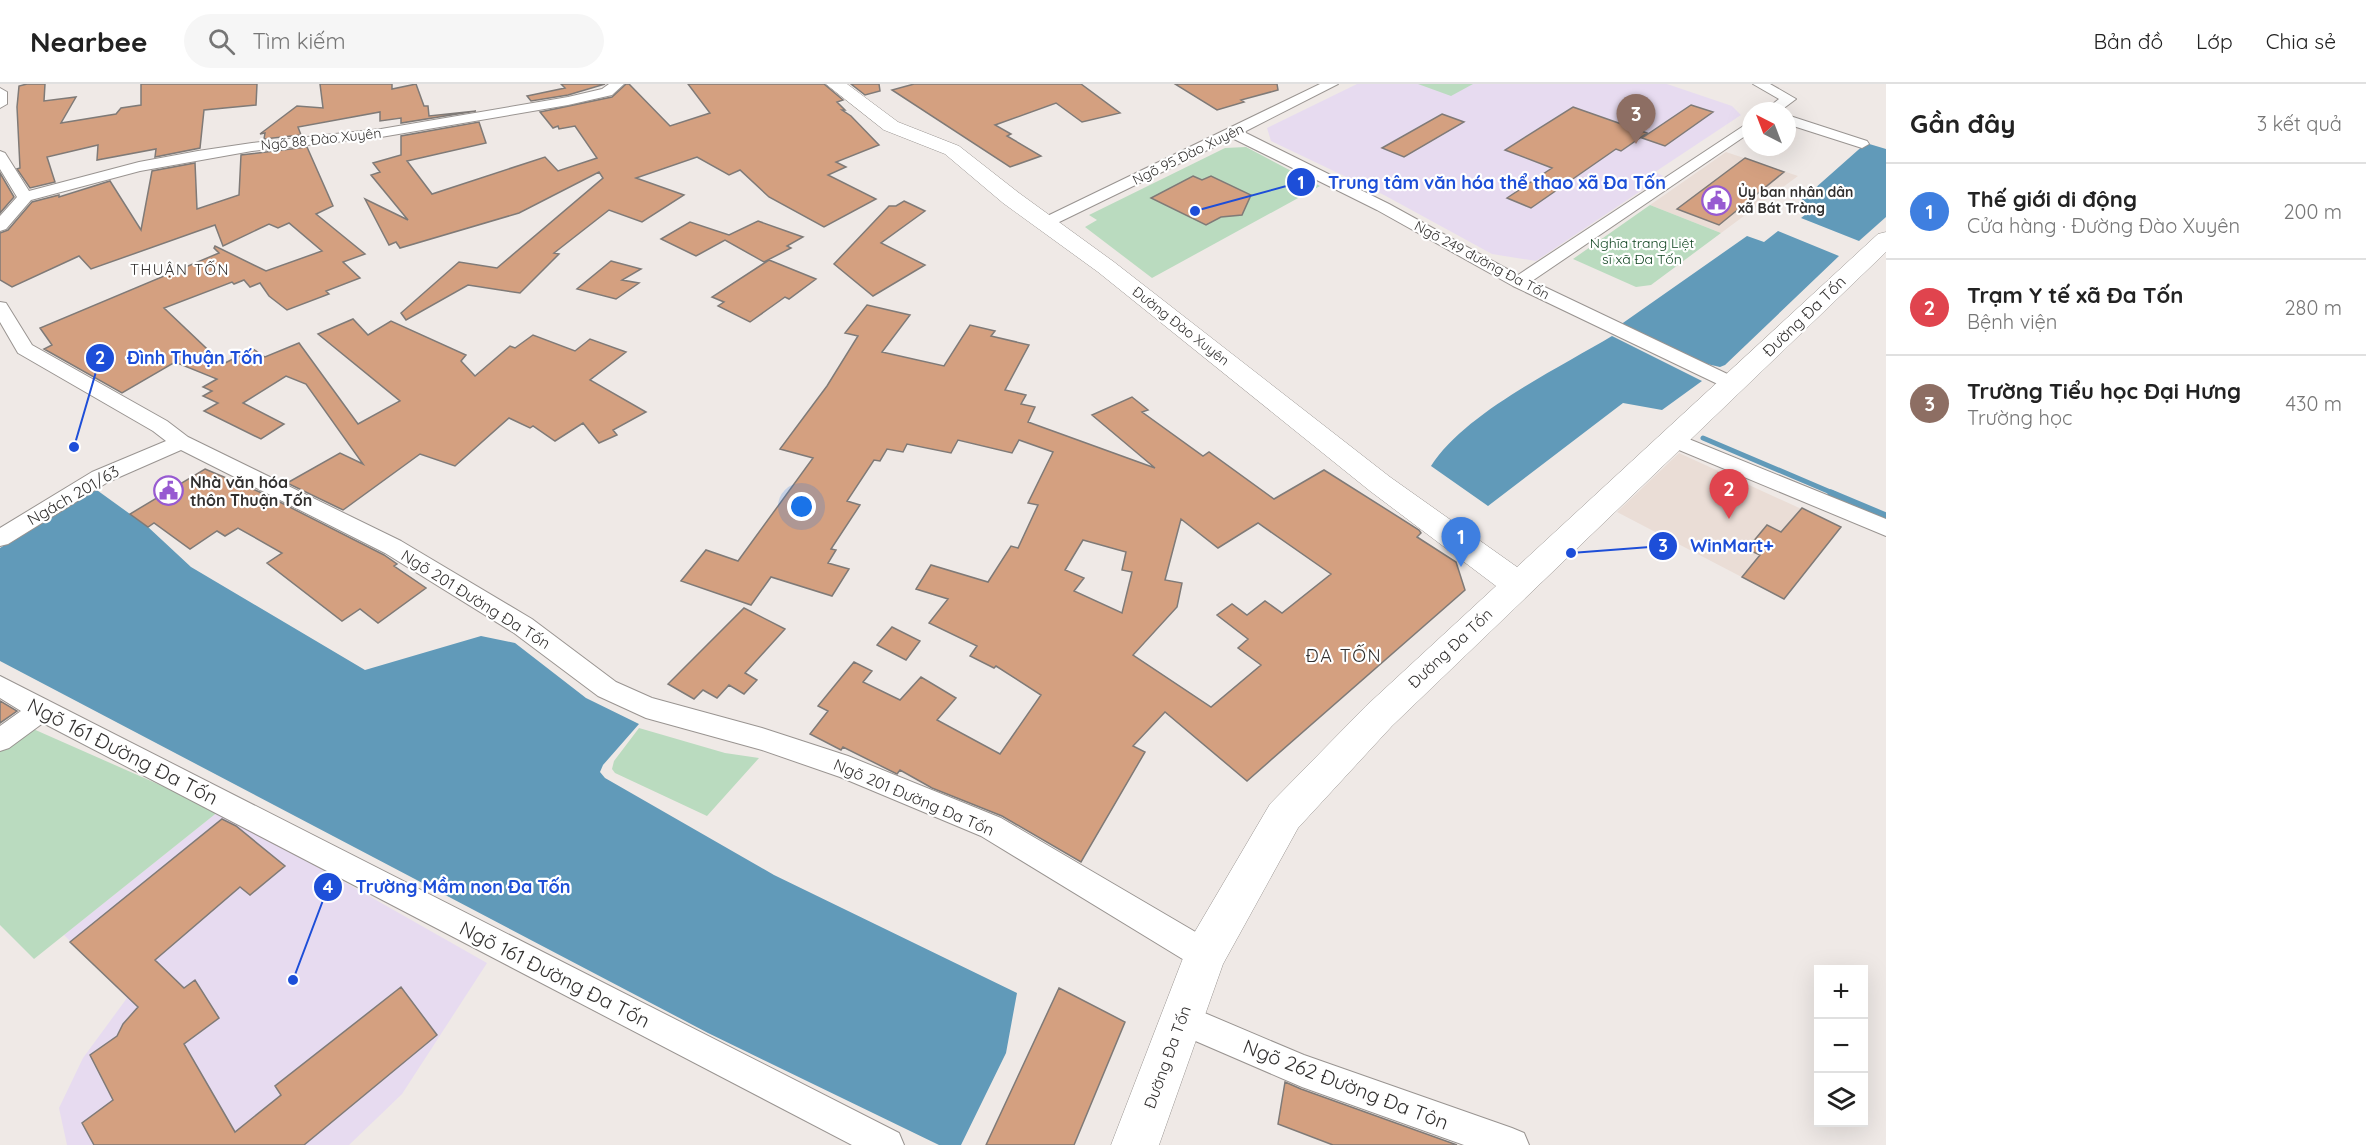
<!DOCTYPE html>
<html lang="vi">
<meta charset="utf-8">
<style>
:root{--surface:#fff;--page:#f6f6f6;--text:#222;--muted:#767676;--line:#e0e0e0;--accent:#db2777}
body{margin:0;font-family:Quicksand,sans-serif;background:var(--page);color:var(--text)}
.controls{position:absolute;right:18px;bottom:18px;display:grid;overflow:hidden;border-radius:0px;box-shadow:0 6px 24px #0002}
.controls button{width:54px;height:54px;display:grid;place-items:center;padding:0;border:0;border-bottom:2px solid var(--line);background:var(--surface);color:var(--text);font:30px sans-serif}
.compass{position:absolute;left:1742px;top:18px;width:54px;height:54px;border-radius:50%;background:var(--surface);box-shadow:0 6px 24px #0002;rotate:318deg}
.you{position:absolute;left:802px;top:423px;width:21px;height:21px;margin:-15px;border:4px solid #fff;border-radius:50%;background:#1a73e8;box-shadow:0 0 0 9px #1a73e833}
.badge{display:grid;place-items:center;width:39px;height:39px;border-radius:50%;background:var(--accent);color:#fff;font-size:20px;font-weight:700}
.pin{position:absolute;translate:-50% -50px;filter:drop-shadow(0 2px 3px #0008)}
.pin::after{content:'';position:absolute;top:32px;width:21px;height:18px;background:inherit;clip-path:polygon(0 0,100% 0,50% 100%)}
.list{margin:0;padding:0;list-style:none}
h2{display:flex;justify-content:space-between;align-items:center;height:78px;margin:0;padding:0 24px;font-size:26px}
h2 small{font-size:20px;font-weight:400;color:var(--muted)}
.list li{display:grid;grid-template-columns:39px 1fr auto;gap:18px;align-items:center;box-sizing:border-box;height:96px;padding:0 24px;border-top:2px solid var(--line)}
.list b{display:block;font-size:22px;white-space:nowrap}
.list p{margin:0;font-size:20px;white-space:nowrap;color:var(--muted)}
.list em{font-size:20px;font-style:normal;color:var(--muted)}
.icon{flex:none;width:33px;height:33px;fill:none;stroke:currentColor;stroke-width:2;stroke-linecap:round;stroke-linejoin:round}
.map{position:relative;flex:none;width:1886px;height:1061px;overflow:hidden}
header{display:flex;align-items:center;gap:36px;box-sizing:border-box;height:84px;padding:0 30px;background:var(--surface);border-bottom:2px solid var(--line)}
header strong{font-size:28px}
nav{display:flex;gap:33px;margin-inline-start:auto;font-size:21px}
.search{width:420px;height:54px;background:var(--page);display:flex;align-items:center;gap:15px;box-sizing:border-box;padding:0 21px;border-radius:33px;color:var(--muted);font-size:22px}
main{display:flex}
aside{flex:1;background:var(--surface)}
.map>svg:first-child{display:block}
.built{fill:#eaddd6}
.education{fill:#e7dbf0}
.green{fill:#badbbf}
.water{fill:#619ab9}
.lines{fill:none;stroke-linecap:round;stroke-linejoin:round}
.stream-far1{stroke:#619ab9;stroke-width:5}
.stream{stroke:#619ab9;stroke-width:7}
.building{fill:#d4a080;stroke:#7f7a77;stroke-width:1.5;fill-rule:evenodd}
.street-casing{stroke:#999491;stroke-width:2}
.secondary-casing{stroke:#999491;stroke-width:1}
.street{fill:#fff;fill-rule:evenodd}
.secondary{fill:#fff;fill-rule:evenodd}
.labels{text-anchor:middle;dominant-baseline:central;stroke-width:4.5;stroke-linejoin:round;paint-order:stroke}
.far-street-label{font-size:14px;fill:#32302f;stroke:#fff}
.far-poi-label{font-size:14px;font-weight:bold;fill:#32302f;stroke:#fff;text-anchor:start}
.far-park-label{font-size:14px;fill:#093f1a;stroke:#fff}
.far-neighbourhood-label{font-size:15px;letter-spacing:1.5px;fill:#32302f;stroke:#fff}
.street-label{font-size:16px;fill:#32302f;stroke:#fff}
.poi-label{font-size:16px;font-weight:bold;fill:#32302f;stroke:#fff;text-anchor:start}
.neighbourhood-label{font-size:18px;letter-spacing:1.5px;fill:#32302f;stroke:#fff}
.near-street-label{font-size:20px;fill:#32302f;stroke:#fff}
.leader{fill:none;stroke:#1d4ed8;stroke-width:2}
.callout-dot{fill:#1d4ed8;stroke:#fff;stroke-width:2}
.mark-label{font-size:18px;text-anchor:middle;font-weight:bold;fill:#fff}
.callout-label{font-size:18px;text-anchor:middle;font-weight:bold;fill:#1d4ed8;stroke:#fff;stroke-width:4.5;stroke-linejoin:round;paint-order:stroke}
</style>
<header>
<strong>Nearbee</strong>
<div class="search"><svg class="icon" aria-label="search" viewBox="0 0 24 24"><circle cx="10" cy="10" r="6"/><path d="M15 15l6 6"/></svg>Tìm kiếm</div>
<nav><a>Bản đồ</a><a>Lớp</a><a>Chia sẻ</a></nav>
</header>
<main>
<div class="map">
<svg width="1886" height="1061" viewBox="0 0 1886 1061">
<rect width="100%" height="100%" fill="#efe9e6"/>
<path class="built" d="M1726,68l72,24 -77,57 -71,-28z
M1679,369l162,74 -57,72 -167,-87z"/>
<path class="education" d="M1357,0h310l65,22 9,9 -86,57 8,4 -127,85 -44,-7 -108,-59 -113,-54 -4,-13z
M219,727l268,152 -85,131 -53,51h-282l-8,-37 24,-50 44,-60 -63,-63z"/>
<path class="green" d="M1418,0h55l-22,12z
M1246,63l74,39 -168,92 -67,-51 12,-7 -8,-5 136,-67z
M1650,121l71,28 -70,52 -15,2 -63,-28z
M31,644l188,83 -185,148 -34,-34v-174z
M639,644l86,25 34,5 -52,58 -92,-43 -3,-4 2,-8z"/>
<path class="water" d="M1866,59l20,6v68l-27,24 -58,-23 9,-7 -14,-6z
M1778,147l61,25 -114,109 -5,2 -13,-3 -87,-39 127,-89 17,6z
M1612,252l90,45 -40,29 -39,-7 -135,103 -57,-40c34,-53 126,-97 181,-130z
M94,404l54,39 43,40 174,103 116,-34 34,7 71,55 53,26 -36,41 -3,7 5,6 169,97 243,118 -11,60 -45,92h-22l-231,-112 -708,-372v-113z"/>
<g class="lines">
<path class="stream-far1" d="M1703,354l132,56"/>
<path class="stream" d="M1831,409l55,23"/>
</g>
<path class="building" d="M27,0h18l-1,17 32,-4 -15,26 55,-9 5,-6 20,-3v-21h116l-1,21 -52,5 -4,38 -45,9 1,-8 -59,11 1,-15 -51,12 8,25 -25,6 -13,-19 3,-1 -3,-61 2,-21z
M320,0h72v5l24,-5 8,22h4l1,10 47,-5 -75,12v-5l-21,3v-9l-82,15 3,8 -37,4 1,-6 -5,1 37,-28 26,2z
M561,0h44l-37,11 -37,6 -4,-5 38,-8z
M626,0h3l41,42 40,-13 -22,-29h136l19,16 -6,2 8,8h-3l9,6 28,29 -43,17 10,5 -18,8 48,24 -52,28 -55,-30 -29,-27 -11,5 -32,-18 -61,21 48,17 -42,27 -33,-12 -55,43 5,1 -39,39 -52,-8 -62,35 -5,-7 58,-51 38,6 106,-90 -4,-6 -80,41 -119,35 -4,-6 -7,3 -24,-46 43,21 -37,-45 9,-3 -7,-9 28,-8v-19l78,-14 7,21 -79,18 25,33 113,-37 13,14 39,-13 -22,-32 -16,3 -1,-3 -5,2 -13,-16 72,-15z
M851,0h28l1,7 -15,4z
M914,0h167l39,29 -38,9 -26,-19 -61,22 16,9 -4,2 34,20 -31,11 -118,-77z
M1175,0h102l1,6 -37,10 3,2 -27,8z
M1691,21l22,7 -48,34 -23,-8z
M1573,23l74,26 -26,18 -5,-2 -85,59 -24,-10 45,-30 -47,-18z
M1442,30l22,8 -60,35 -22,-9z
M307,63l26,59 -17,8 49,40 -22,8 17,16 -34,13 3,3 -42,16 -18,-14 -9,-13 -10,4 -6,-7 -10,4 -2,-2 -68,26 59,56 30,-15 12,8 34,-14 59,81 42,-23 -82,-67 35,-15 15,16 23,-14 75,34 -5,6 14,15 35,-30 5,2 18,-13 42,16 15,-12 36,13 -36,28 56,32 -33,18 4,5 -18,8 -16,-20 -28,18 -22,-15 -3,2 -21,-10 -54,48 -35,-12 -77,56 -56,-27 53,-30 23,11 -57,-80 -20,-8 -43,27 41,21 -23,15 -57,-28 14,-8 -15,-7 9,-5 -9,-4 14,-8 -42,-17 -53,31 -78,-44 8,-4 -12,-17 179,-75 -5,-5 1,-2 51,25 56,-20 -33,-28 -11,5 -9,-4 -46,22 -8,-21 -124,44 -12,-13 -67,31 -12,-7v-47l8,-3 24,-28 27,-7v2l51,-16 31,49 11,-59 43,-8 2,46 42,-14 2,-40z
M1745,74l39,14 -65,53 -42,-16z
M0,89l14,24 -14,16z
M1193,92l9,4 9,-4 40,19 -9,20 -21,2 -15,8 -55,-27z
M904,117l21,10 -44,32 44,22 -52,31 -39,-32 55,-58h7z
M758,137l45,16 -16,9 4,2 -27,14 -39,-22 -29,16 -35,-17 29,-17 39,13z
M769,176l47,19 -27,20 -4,-2 -35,25 -32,-16 6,-4 -12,-5z
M611,177l30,8 -19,11 17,3 -23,16 -39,-10z
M867,221l43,10 -28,37 62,14 26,-41 25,6 -4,5 38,9 -24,45 21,5 -5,9 14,3 -7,15 127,46 -63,-53 40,-18 16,13 -6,2 61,44 6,-4 65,47 50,-29 95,60 2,3 -4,4 39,25 9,28 -218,191 -82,-69 -32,34 12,6 -64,110 -79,-46 -70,-28 -32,-18 -3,4 -54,-27 -2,3 -31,-16 18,-23 -10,-5 36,-44 18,9 -9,11 37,18 21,-23 35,21 -19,22 63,34 41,-59 -45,-29 -2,2 -24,-12 7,-10 -48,-23 19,-24 -32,-10 15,-24 57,17 23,-36 7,2 20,-43 -10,-2 25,-51 -34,-12 -7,13 -54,-13 -7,13 -44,-9 -4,8 -16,-3 -7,12 -6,-1 -27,41 13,4 -29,44 5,1 -8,13 21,6 -17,27 -61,-19 -20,28 -70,-24 25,-31 32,11 75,-103 -33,-9 47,-63 31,-50 -13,-3zM1181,435l37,29 40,-25 73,51 -49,39 -17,-12 -18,14 -15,-11 -15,11 31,24 -10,9 23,17 -50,42 -78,-52 44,-48 5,-24 -17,-3zM1083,456l43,12 -4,18 10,2 -10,41 -48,-22 10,-13 -19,-8z
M205,385l57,24 122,62 13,9 -3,2 32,22 -48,35 -18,-14 -18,12 -75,-58 15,-10 -44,-25 -13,8 -8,-5 -27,18 -36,-26 -6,4 -18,-13z
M1802,424l39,19 -57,72 -42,-22 18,-22 -13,-6 20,-24 14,7z
M744,524l41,21 -40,44 12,7 -13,14 -15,-9 -12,13 -14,-8 -9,9 -26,-15z
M892,543l28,14 -14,19 -29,-15z
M0,617l17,10 -17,12z
M222,735l14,7 49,40 -35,29 -10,-8 -85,73 29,28 11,-8 24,38 -35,26 51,88 46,-37 -6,-9 126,-99 36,48 -133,110h-210l-12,-22 31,-23 -23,-45 27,-19 6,-12 15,-17 -68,-65z
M1059,904l66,34 -51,123h-88z
M1285,998l16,7 156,56h-124l-55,-21z"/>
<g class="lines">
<defs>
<path id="street" d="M609,0h15l-12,11 -44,10 -187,32 -129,14 -112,20 -109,29 -25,29 -6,2v-15l17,-19 -17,-28v-18l5,2 24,38 110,-29 59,-11 54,-8 129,-14 187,-32 34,-8z
M1320,0h18l-94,48 145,72 129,71 233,-154v11l-219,149 208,99 3,4 -3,4h-14l-213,-102 -136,-76 -145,-72 -181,88 -6,2 -8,-5 2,-3z
M1753,0h17l26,15 -16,12h-16l15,-12z
M0,4l7,4v12l-7,4z
M1787,31l80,26 2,3 -7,4 -75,-24z
M0,218l6,1 26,42 135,76 21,16 213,104 131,78 84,63 36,16 110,30 86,28 153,62 215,126 4,11 -4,11 -11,4 -11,-4 -213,-130 -141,-59 -78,-27 -116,-32 -48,-22 -84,-63 -129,-80 -204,-103 -73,32 -100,62 -8,2v-18l92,-56 74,-31 -13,-10 -135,-78 -18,-31z
M1674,349l212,86v17l-219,-91 -3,-5 3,-5z
M0,592l899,457 5,12h-52l-809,-422 -34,25 -9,3v-25l21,-15 -21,-13z
M1181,919l123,52 208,73 12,5 5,12h-65l-162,-58 -132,-57 -5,-11 5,-11z"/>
<path id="secondary" d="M826,0h21l51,38 61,24 60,47 95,69 276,215 127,90 361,-333 8,-2v20l-494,474 -94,102 -75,136 -64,181h-48l79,-205 80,-136 96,-98 130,-120 -126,-95 -272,-219 -95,-69 -58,-49 -61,-24z"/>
</defs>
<use href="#street" class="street-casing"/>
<use href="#secondary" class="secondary-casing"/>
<use href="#street" class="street"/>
<use href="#secondary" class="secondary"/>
</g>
<defs>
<symbol id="civic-ring" viewBox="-11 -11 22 22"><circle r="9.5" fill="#fff" stroke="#975ad1" stroke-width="1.5"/><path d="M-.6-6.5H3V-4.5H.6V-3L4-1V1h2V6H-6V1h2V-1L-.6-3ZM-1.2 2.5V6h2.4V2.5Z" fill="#975ad1"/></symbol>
</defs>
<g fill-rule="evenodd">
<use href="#civic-ring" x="1700" y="100" width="33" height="33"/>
<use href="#civic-ring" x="152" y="390" width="33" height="33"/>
</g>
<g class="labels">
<g class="far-street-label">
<text transform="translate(321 55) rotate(-6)">Ngõ 88 Đào Xuyên</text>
<text transform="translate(1188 70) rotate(-26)">Ngõ 95 Đào Xuyên</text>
<text transform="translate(1482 176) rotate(28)">Ngõ 249 đường Đa Tốn</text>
<text transform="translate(1181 242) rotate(38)">Đường Đào Xuyên</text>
</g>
<g class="far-poi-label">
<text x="1738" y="108">Ủy ban nhân dân<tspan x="1738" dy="16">xã Bát Tràng</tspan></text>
</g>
<g class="far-park-label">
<text x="1642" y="159">Nghĩa trang Liệt<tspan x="1642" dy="16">sĩ xã Đa Tốn</tspan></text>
</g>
<g class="far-neighbourhood-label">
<text x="180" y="185">THUẬN TỐN</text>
</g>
<g class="street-label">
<text transform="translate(1804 232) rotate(-44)">Đường Đa Tốn</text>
<text transform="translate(73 411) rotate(-30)">Ngách 201/63</text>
<text transform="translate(476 515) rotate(32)">Ngõ 201 Đường Đa Tốn</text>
<text transform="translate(1450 564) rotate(-43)">Đường Đa Tốn</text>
<text transform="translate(914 713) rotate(23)">Ngõ 201 Đường Đa Tốn</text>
<text transform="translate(1167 973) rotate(-70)">Đường Đa Tốn</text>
</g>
<g class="poi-label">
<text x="190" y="398">Nhà văn hóa<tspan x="190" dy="18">thôn Thuận Tốn</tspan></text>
</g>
<g class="neighbourhood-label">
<text x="1344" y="571">ĐA TỐN</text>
</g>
<g class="near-street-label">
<text transform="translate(123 667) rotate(27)">Ngõ 161 Đường Đa Tốn</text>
<text transform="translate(555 890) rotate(27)">Ngõ 161 Đường Đa Tốn</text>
<text transform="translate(1346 1000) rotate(21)">Ngõ 262 Đường Đa Tôn</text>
</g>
</g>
<path class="leader" d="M1195 127L1301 98M74 363L100 274M1571 469L1663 462M293 896L328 803"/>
<g class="callout-dot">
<circle cx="1195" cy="127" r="6"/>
<circle cx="74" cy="363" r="6"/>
<circle cx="1571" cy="469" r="6"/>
<circle cx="293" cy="896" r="6"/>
<circle cx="1301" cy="98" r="15"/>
<circle cx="100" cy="274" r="15"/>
<circle cx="1663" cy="462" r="15"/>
<circle cx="328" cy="803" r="15"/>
</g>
<g class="mark-label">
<text x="1301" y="105">1</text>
<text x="100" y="280">2</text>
<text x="1663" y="468">3</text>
<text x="328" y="809">4</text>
</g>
<g class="callout-label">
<text x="1497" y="105">Trung tâm văn hóa thể thao xã Đa Tốn</text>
<text x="195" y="280">Đình Thuận Tốn</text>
<text x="1732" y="468">WinMart+</text>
<text x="463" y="809">Trường Mầm non Đa Tốn</text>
</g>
</svg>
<div class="controls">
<button>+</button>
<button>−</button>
<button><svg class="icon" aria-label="layers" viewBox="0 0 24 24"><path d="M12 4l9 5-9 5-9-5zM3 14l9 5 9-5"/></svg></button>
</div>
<svg class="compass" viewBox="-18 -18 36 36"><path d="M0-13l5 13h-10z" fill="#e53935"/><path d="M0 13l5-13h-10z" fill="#767676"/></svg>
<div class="you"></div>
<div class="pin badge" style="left:1461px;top:483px;background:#3f7fe0">1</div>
<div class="pin badge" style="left:1729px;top:435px;background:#e0444e">2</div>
<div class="pin badge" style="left:1636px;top:60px;background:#8d6e63">3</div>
</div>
<aside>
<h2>Gần đây<small>3 kết quả</small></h2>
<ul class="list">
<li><span class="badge" style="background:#3f7fe0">1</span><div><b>Thế giới di động</b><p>Cửa hàng · Đường Đào Xuyên</p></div><em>200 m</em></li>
<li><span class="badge" style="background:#e0444e">2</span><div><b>Trạm Y tế xã Đa Tốn</b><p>Bệnh viện</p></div><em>280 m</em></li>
<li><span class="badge" style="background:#8d6e63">3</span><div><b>Trường Tiểu học Đại Hưng</b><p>Trường học</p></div><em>430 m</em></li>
</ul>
</aside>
</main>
